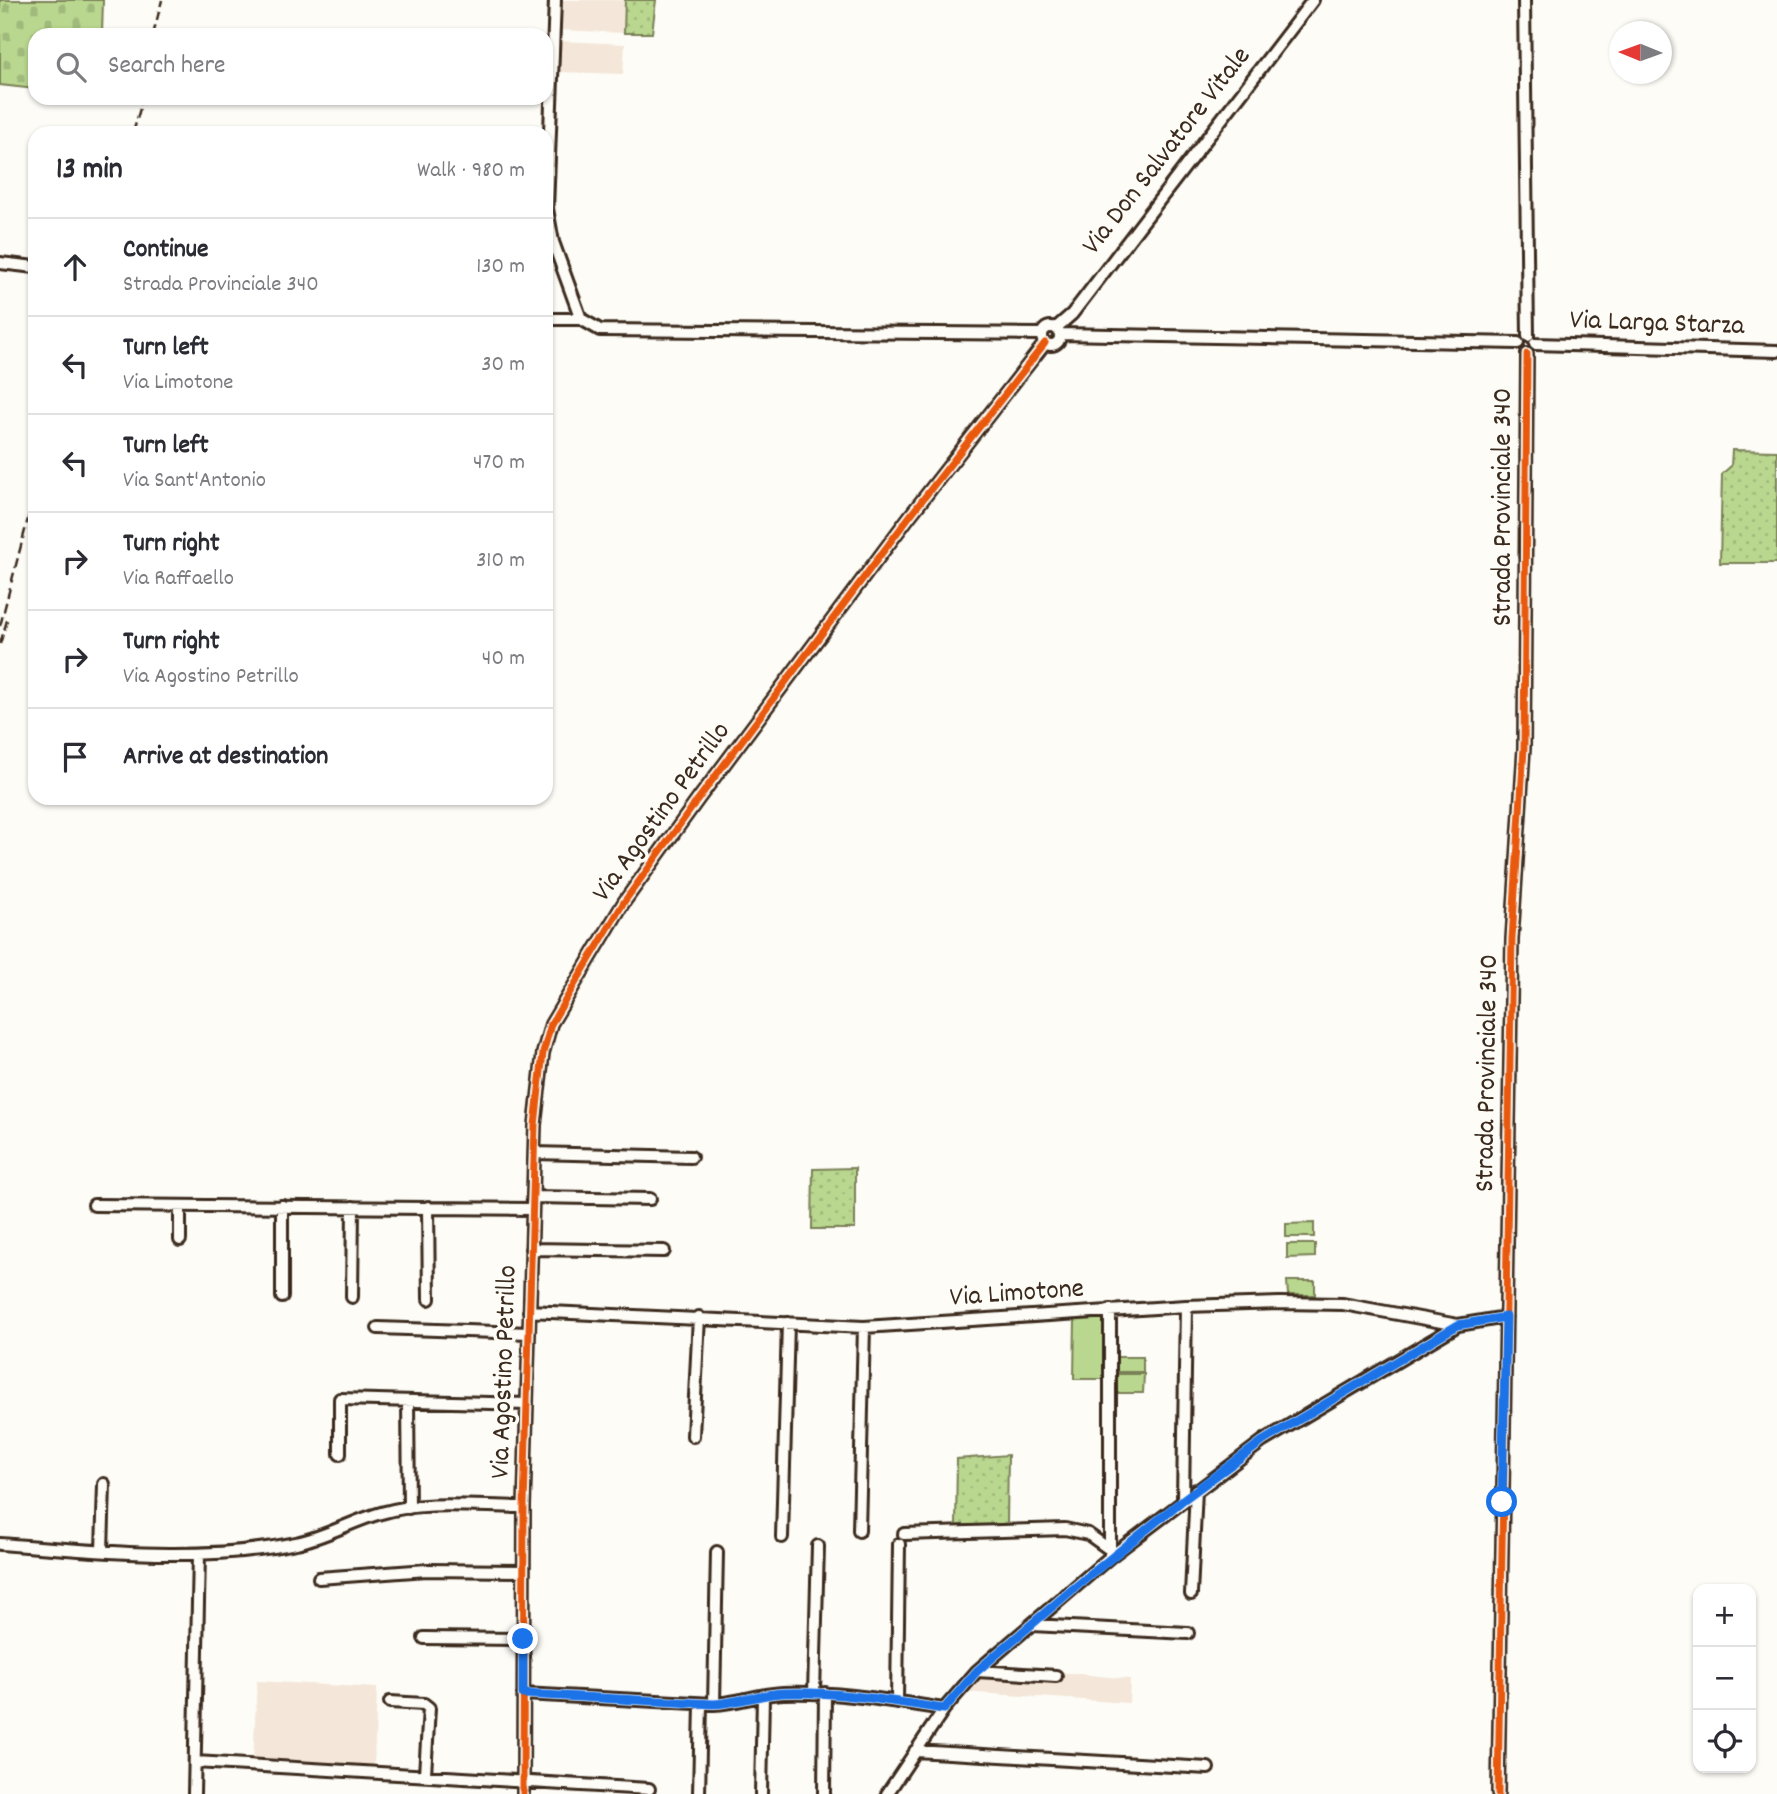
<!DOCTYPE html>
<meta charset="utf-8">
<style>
:root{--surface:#fff;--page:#f2f2f3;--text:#2b2b33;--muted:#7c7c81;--line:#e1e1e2}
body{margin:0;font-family:Dekko,sans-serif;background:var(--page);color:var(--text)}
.controls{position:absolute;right:21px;bottom:21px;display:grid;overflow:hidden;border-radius:14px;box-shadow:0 2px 5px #0004}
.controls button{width:63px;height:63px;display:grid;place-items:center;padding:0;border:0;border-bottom:2px solid var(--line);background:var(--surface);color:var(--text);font:35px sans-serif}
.compass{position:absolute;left:1609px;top:21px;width:63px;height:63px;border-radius:50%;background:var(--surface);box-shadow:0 2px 5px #0004;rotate:271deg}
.stop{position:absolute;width:21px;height:21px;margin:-16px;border:5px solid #1a73e8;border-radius:50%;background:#fff}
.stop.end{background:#1a73e8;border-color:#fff;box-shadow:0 2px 7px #0008}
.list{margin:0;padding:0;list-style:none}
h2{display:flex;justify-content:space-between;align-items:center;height:91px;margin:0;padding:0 28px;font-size:30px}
h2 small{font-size:23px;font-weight:400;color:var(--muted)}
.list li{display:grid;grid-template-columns:46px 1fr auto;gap:21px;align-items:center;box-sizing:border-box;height:98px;padding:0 28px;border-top:2px solid var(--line)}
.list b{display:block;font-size:26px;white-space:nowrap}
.list p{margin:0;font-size:23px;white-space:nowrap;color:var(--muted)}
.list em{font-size:23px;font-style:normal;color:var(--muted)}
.icon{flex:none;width:38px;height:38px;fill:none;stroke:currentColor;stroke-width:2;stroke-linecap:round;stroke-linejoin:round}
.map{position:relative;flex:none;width:1777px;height:1794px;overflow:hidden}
.search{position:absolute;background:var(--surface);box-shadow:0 2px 5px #0004;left:28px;top:28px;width:525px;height:77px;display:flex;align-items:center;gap:18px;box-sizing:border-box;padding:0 24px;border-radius:21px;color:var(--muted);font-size:26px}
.panel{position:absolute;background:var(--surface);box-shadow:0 2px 5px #0004;left:28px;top:126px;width:525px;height:679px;border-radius:21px}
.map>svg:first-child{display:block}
.built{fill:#f4e6d8}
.grass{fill:url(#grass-dots);stroke:#7a8056;stroke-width:2}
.cemetery{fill:url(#cemetery-stones);stroke:#7a8056;stroke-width:2}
.park{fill:#b9d78f;stroke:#7a8056;stroke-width:2}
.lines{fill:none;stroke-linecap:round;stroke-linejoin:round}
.minor-casing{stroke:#3b2a1e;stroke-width:16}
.minor{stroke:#fdfcf7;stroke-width:10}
.rail{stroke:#3b2a1e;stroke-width:2.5;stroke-dasharray:10 5;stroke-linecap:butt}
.cycleway-casing{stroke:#fdfcf7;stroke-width:11}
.cycleway{stroke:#e8590c;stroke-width:7}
.route{stroke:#1a73e8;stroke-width:9}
.labels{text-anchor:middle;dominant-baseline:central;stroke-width:7;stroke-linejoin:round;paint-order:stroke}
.street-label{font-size:28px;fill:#3b2a1e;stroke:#fdfcf7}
</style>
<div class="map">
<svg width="1777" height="1794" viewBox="0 0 1777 1794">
<defs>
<pattern id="grass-dots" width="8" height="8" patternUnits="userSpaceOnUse" patternTransform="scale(1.75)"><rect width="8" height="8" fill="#b9d78f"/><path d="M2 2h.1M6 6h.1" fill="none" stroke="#a0b97b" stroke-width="1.8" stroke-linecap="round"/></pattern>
<pattern id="cemetery-stones" width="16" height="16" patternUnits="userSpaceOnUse" patternTransform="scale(1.75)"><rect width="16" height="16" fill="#b9d78f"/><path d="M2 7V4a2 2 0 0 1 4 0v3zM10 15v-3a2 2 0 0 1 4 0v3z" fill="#a0b97b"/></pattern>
</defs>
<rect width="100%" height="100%" fill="#fdfcf7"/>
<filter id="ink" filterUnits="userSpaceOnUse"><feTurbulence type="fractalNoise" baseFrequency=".0143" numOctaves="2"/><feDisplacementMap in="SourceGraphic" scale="14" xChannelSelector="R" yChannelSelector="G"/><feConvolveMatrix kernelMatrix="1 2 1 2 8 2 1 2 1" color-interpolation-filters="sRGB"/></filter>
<g filter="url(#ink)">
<path class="built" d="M563,0h62l-1,33 -62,-3z
M561,41l64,3 -2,30 -63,-2z
M1059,1672l71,7 -1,24 -165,-11 16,-17z
M257,1681l120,7 -3,78 -121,-4z"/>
<path class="grass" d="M625,0h31l-4,33h-28z
M1732,450l45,1v112h-57l2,-89 9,-8z
M855,1168v61h-43l1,-60z
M1008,1455l-1,69 -51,3 1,-68z"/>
<path class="cemetery" d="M0,0h103l-1,35h-67v54l-35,-4z"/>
<path class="park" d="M1314,1223v14h-28v-13z
M1287,1244h28v13l-28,1z
M1287,1281h28v14h-27z
M1075,1318l31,1v60h-32z
M1116,1357h27v15h-27z
M1115,1374h29l-1,19h-28z"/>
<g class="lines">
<defs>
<path id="minor" d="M555,0l-8,209 6,33 28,77
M1524,0l4,336
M0,263l35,4
M546,319h35l19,11 442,4
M1042 336a9 9 0 1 1 18 0a9 9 0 1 1-18 0Z
M1056,328l16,-14 241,-314
M1060,334l458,9
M1535,344l242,7
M535,1153l156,4
M533,1197l117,2
M94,1205l438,4
M428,1207l1,92
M180,1240v-34
M531,1249l133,2
M282,1297v-91
M352,1297l1,-90
M1110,1310v247
M529,1311l335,16 322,-21 94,-3 63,1 115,21 48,-8
M378,1328l151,5
M408,1401l1,107
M693,1436l6,-119
M340,1454v-55l186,5
M1183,1499l3,-193
M859,1531l5,-204
M904,1534l161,-5 23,5 21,15
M782,1537l6,-214
M0,1544c98,7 199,19 296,-1 30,-6 56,-22 85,-30 41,-13 99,-6 143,-6
M102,1551l2,-67
M319,1578l108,-8 96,1
M1191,1594l5,-104
M1032,1625l156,8
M424,1638l99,1
M977,1671l79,5
M814,1693l4,-147
M523,1694l191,10c24,-1 46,-10 69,-11 54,-2 108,8 161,16
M390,1702l34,2 5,4 -4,66
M897,1702l2,-158
M714,1704l3,-152
M915,1751l293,17
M195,1762l454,27
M194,1794l5,-240
M523,1794l1,-287 11,-382 8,-72 8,-29 73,-122 75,-104 210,-281 136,-174
M699,1794l2,-90
M761,1794l2,-97
M824,1794l1,-101
M887,1794l57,-85 33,-38 133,-114 153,-116 195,-116
M1498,1794l14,-855 12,-191 3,-394"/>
</defs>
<use href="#minor" class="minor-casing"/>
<use href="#minor" class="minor"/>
<path class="rail" d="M153,35l9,-35
M133,133l10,-35
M0,626l35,-134
M0,644l8,-27"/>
<defs>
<path id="cycleway" d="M523,1794l1,-287 11,-382 8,-72 8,-29 73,-122 75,-104 210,-281 136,-174
M1498,1794l14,-855 12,-191 3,-394"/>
</defs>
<use href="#cycleway" class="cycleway-casing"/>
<use href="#cycleway" class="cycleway"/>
</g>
</g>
<g class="lines" filter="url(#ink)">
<path class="route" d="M523,1639v55l191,10c23,-1 46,-10 69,-11 54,-2 108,8 161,16l33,-38 96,-82 111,-90 79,-58 195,-116 48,-8 -4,185"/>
</g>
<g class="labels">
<g class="street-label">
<text transform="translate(1168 152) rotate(-52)">Via Don Salvatore Vitale</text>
<text transform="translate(1657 325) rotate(2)">Via Larga Starza</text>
<text transform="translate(1505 507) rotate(-90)">Strada Provinciale 340</text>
<text transform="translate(663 813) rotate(-54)">Via Agostino Petrillo</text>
<text transform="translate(1489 1073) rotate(-89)">Strada Provinciale 340</text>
<text transform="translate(1017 1295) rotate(-4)">Via Limotone</text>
<text transform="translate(506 1372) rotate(-88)">Via Agostino Petrillo</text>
</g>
</g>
</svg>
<div class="controls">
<button>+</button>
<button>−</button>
<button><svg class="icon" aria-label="locate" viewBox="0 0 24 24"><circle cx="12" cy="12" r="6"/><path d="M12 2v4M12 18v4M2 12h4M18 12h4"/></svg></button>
</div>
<svg class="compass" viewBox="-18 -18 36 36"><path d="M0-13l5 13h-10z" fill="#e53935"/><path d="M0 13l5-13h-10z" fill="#7c7c81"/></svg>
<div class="stop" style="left:1502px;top:1502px"></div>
<div class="stop end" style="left:523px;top:1639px"></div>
<div class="search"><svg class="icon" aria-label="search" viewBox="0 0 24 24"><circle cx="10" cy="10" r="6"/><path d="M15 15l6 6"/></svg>Search here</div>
<section class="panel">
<h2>13 min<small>Walk · 980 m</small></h2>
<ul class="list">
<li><svg class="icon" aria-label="ahead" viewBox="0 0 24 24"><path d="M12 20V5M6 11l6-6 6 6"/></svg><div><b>Continue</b><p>Strada Provinciale 340</p></div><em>130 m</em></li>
<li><svg class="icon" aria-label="left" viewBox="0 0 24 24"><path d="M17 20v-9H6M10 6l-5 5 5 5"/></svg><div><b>Turn left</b><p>Via Limotone</p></div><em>30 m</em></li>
<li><svg class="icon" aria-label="left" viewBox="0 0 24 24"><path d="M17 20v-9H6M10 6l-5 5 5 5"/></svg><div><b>Turn left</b><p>Via Sant'Antonio</p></div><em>470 m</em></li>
<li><svg class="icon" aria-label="right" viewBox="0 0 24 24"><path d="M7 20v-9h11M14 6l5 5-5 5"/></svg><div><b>Turn right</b><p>Via Raffaello</p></div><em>310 m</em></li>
<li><svg class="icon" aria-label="right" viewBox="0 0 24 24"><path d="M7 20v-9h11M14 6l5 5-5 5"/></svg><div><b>Turn right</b><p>Via Agostino Petrillo</p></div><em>40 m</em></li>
<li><svg class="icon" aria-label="arrive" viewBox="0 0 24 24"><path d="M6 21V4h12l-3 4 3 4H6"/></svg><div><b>Arrive at destination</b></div></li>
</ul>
</section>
</div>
